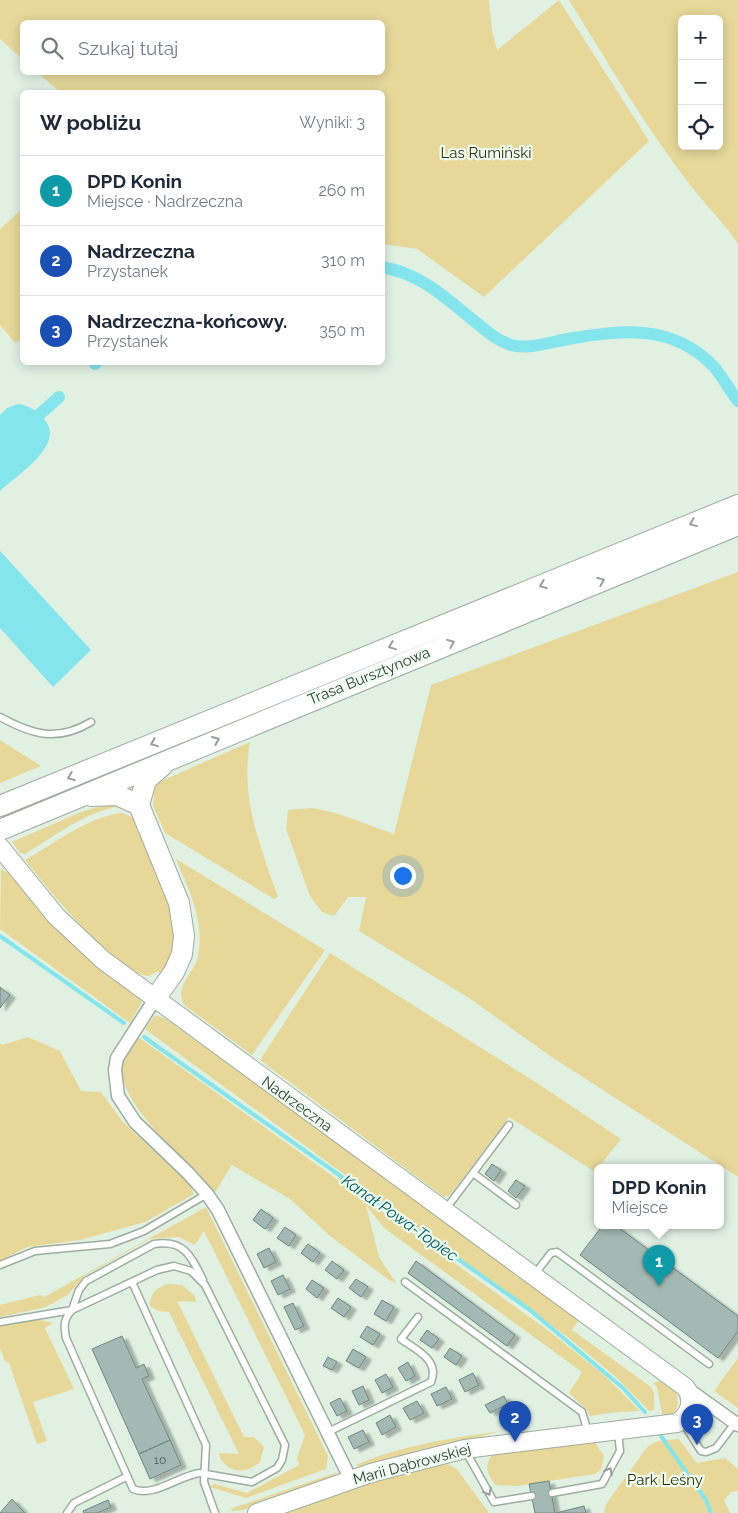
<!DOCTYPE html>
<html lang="pl">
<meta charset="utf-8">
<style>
:root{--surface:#fff;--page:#f6f6f7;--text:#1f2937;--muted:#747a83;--line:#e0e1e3;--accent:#655ad3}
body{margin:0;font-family:Raleway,sans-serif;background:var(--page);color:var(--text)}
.controls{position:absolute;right:15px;top:15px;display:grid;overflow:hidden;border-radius:8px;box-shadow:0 2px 12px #0003}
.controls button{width:45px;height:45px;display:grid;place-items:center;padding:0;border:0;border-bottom:1px solid var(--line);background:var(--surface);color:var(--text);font:25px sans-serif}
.you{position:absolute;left:402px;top:875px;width:18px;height:18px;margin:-12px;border:4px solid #fff;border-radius:50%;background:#1a73e8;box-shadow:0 0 0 8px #1a73e833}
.badge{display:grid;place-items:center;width:32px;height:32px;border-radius:50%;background:var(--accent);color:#fff;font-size:16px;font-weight:700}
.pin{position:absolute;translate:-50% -41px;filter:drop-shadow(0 1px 2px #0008)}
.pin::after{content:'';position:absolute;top:26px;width:18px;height:15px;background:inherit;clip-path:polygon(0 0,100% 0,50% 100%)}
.popup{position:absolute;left:594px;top:1164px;width:130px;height:65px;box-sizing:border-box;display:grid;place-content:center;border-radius:8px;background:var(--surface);filter:drop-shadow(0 1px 4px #0005);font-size:16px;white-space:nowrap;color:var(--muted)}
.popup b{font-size:19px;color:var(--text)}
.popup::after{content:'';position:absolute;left:50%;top:100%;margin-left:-10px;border:10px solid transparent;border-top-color:var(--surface)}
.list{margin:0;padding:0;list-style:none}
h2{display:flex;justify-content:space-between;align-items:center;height:65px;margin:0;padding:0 20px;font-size:21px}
h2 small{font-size:16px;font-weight:400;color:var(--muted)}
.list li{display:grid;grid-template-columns:32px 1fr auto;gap:15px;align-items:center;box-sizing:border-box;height:70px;padding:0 20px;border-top:1px solid var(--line)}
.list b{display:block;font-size:19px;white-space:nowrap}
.list p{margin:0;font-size:16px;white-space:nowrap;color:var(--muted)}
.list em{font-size:16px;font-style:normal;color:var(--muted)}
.icon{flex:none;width:28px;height:28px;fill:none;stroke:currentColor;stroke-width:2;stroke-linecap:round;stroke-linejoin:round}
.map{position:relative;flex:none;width:738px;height:1513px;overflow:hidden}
.search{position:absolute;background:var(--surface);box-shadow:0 2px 12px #0003;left:20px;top:20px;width:365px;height:55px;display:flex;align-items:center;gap:12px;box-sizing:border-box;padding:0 18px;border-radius:8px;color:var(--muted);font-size:19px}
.panel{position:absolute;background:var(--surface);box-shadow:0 2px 12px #0003;left:20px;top:90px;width:365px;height:275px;border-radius:8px}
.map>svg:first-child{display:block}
.green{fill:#e7d89a;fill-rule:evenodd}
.water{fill:#85e5ed}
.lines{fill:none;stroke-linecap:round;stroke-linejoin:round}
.stream{stroke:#85e5ed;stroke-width:4}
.canal{stroke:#85e5ed;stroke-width:12}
.building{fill:#a3b9b3;stroke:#718680;filter:url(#shadow)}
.lane-casing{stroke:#9dad9f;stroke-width:9}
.street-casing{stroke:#9dad9f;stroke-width:15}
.secondary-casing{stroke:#9dad9f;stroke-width:20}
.primary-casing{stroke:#9dad9f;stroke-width:22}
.lane{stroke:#fff;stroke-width:6}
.street{stroke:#fff;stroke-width:12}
.secondary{stroke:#fff;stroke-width:18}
.primary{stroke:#fff;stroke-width:20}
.oneway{stroke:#9a9e9b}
.labels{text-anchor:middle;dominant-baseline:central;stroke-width:4.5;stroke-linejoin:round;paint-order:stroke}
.number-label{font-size:12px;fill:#515b56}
.park-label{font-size:15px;fill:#332c0c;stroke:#edfef0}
.street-label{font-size:15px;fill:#363c37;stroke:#edfef0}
.water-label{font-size:16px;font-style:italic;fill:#005a60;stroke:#edfef0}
</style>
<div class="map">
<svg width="738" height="1513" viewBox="0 0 738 1513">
<defs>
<filter id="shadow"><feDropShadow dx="5.5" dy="3" stdDeviation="1" flood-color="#0004"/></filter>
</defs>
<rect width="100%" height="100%" fill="#e0f1e2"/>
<path class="green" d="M0,0h489l3,31 5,19 62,-50 90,141 -165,156 -67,-48 -34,-5 -1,-152h-322l-22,-19 344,-1v-50h-360v37l-22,-20z
M569,0h169v244c-14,-21 -32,-39 -48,-59 -45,-59 -82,-122 -121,-185zM682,19h37v127h-37z
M22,209v129l-7,5 -15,-18v-96z
M738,572v605l-188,-121 -81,-58 -110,-67 7,-34h-18l-14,19 -12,-4 -12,-16 -24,-67 2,-19 25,-2 23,5 58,21 37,-149z
M0,740l41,26 -41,17z
M250,742c-10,55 10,104 28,155l-4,2 -109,-66 -12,-27 1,-17 5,-7z
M115,802l10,4c-35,2 -70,30 -100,48l-5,-1 -8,-11 69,-30z
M123,813l12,6c15,36 41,82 38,122 0,10 -5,20 -9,29l-3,4 -3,-3 -9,5c-31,-1 -104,-90 -124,-116 30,-17 64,-44 98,-47z
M176,859l149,91 -73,105 -68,-50c-10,-19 10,-31 14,-49 7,-34 -9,-66 -22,-97z
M1,869c23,10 36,38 53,56 26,27 54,50 85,72l3,5 -12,21 -130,-94z
M330,953l204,128 87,58 -26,33 -86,-55 -59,78 -6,2 -184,-137z
M155,1015l11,4 414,300 -8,11 79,57 3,6v17l-5,1 -32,-33 -47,-39 -425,-310z
M137,1036l412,295 56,45 35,35 -23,1 -27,4 -4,-7 -17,-16 13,-21 -198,-144 -18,-23 13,52 17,26 -7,-3 -59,-44 -40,-37 -58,-34 -18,29c-33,-42 -82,-74 -96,-128z
M28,1037l32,14 21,40 20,1 21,29 67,63 5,10 -49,28 -65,18 -53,7 -27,14v-218l2,2z
M206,1207l122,249 -2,13 -80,29 -36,-11 4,-3 33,9 52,-28 -2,-7 8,-23 -101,-204 -9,14 -16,-8 -29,2 -66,37 -16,19 -22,12 -46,10v-12l40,-10 4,2z
M169,1284l13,1 13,11 1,6 -19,-1 67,136h10l10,10 -4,15c-13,12 -30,12 -40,-4l-1,-5 20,1 -70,-142 -11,-1 -8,-5c-1,-12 8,-20 19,-22z
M36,1319l17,4 -8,5 29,61 -41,13 14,39 -10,3 -28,-81 -4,-2 -5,-13v-22z
M738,1358v50l-24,-17z
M662,1380l13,10c6,14 3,26 -12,29l-6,-32 -4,-4z
M501,1431l-137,37 -8,-3c45,-20 97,-27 145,-34z
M679,1439l18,24 28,-5 13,11v22l-7,1 -7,8 6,13h-126l2,-9 42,-58 10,-5z
M594,1441l10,15 -3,14 -6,4 -78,12 -21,-1c-10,-10 -13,-24 0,-33z
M433,1463l13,1 10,4 33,45h-212z
M338,1472l-7,6 -88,32 -10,1 -3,-2z"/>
<path class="water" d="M18,404c12,2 18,6 26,15 23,25 -27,56 -44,72v-76l7,-7z
M0,551l91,99 -38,37 -53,-59z"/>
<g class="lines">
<path class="stream" d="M0,936l124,87
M144,1037l386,273 93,78 22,24
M661,1436l45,64 5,13"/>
<path class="canal" d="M382,267c39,7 61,29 91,53 11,9 24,21 38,25 17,5 40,-3 57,-6 53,-9 105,-16 146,28 9,10 15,23 24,34
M95,364l2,-2
M40,414l19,-17"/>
</g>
<path class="building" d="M0,987l10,8 -10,13z
M492,1164l9,6 -7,11 -9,-7z
M516,1180l9,6 -9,12 -8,-7z
M261,1209l12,9 -8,11 -12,-9z
M603,1225h12l123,91v15l-20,27 -138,-103z
M285,1227l11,8 -7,11 -12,-8z
M308,1244l12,9 -7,9 -12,-9z
M269,1248l7,14 -12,6 -7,-14z
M332,1261l12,9 -7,9 -12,-9z
M416,1261l99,74 -8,11 -99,-73z
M283,1275l7,14 -12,6 -7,-14z
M356,1279l12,8 -7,10 -12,-9z
M312,1280l12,8 -7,10 -11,-9z
M338,1298l13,9 -7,10 -13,-9z
M382,1300l12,7 -8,14 -12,-7z
M293,1303l11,23 -9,4 -11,-23z
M367,1326l13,8 -7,11 -13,-8z
M427,1330l12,9 -7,9 -12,-8z
M122,1336l14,32 8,-4 5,12 -7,3 28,61 -31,14 -47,-105z
M450,1348l12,8 -6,9 -12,-8z
M353,1349l13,8 -7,11 -13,-7z
M328,1357l9,5 -5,8 -9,-4z
M408,1362l7,14 -9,5 -8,-13z
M473,1373l6,12 -14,7 -6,-12z
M386,1374l7,13 -11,6 -7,-13z
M363,1386l6,14 -10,5 -7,-14z
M446,1387l6,12 -15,7 -6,-12z
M504,1396l4,8 -18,9 -5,-8z
M340,1398l7,13 -10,5 -7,-13z
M417,1401l7,12 -14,7 -7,-12z
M390,1415l6,12 -14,8 -6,-12z
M363,1430l6,12 -15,7 -6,-12z
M170,1440l11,25 -31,14 -11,-25z
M549,1481l6,32h-20l-6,-29z
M12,1499l13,14h-25z
M108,1500l3,7 -14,6h-13l-1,-2z
M584,1506l2,7h-30z"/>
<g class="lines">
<defs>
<path id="lane" d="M0,717c33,18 57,25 91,5
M473,1173l43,32
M445,1210l64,-85
M0,1265l35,-14 75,-7 34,-13 63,-37
M174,1266l17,5 14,14 80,160 -3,15 -5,8 -25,14 -52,-9c-20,2 -47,25 -67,16l-67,-151c-2,-12 -3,-18 6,-28l85,-40z
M534,1275l17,-22 6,-1 152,112
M132,1282l74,163 -2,37 11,31
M405,1282l177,130 6,20
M0,1322l72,-12 7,-20 7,-9 68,-37c30,-5 37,12 49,36
M682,1421l19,30 5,1 10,-4 19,-25
M328,1432l103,-50c9,-22 -15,-32 -30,-43l17,-22
M465,1450l29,52 38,-6
M552,1493l50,-9 18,-33 -2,-19
M67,1513l7,-10 52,-26"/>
<path id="street" d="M155,999l-38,59 -2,12 3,26 17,26 53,51 19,21 11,16 133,270
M685,1387l53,38"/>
<path id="secondary" d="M0,847l56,69 47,44 582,427c10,12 5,28 -8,36l-212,26 -94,24 -114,40"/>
<path id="primary" d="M91,796l26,-1 22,10
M0,806l738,-301
M0,830l738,-305
M155,999l19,-27 8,-18 2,-18 -5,-33 -40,-98 7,-25 16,-14"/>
</defs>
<use href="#lane" class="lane-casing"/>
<use href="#street" class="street-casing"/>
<use href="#secondary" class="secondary-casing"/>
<use href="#primary" class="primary-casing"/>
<use href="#lane" class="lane"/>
<use href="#street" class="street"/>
<use href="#secondary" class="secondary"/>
<use href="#primary" class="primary"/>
</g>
<defs><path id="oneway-chevron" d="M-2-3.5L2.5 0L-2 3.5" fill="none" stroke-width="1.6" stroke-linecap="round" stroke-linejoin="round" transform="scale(1.25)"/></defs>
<g class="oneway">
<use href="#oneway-chevron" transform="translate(693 523) rotate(158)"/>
<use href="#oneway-chevron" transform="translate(601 581) rotate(-22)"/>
<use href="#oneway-chevron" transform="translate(543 585) rotate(158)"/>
<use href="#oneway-chevron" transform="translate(451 643) rotate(-22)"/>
<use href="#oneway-chevron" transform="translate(392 646) rotate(158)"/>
<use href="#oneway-chevron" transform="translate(216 740) rotate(-23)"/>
<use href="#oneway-chevron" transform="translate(154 743) rotate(158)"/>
<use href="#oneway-chevron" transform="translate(71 777) rotate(158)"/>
<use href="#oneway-chevron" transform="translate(609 1471) rotate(-62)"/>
<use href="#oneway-chevron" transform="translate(488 1492) rotate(61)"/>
</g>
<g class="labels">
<g class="number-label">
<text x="160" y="1460">10</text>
</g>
<g class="park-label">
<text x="486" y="153">Las Rumiński</text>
<text x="665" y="1480">Park Leśny</text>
</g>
<g class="street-label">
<text transform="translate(369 676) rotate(-22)">Trasa Bursztynowa</text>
<text transform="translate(297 1104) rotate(36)">Nadrzeczna</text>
<text transform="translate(412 1464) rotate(-15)">Marii Dąbrowskiej</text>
</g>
<g class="water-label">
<text transform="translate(400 1218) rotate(35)">Kanał Powa-Topiec</text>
</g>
</g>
</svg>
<div class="controls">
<button>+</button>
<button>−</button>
<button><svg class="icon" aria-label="locate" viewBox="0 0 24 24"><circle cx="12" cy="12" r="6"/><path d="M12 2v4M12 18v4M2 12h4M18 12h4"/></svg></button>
</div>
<div class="you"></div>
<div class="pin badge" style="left:659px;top:1286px;background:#0f9aa8">1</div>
<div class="popup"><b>DPD Konin</b>Miejsce</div>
<div class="pin badge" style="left:515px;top:1442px;background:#1a4fb4">2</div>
<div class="pin badge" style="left:697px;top:1445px;background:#1a4fb4">3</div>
<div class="search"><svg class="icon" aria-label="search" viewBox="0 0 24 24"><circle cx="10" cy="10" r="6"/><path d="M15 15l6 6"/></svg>Szukaj tutaj</div>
<section class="panel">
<h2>W pobliżu<small>Wyniki: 3</small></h2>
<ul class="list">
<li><span class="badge" style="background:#0f9aa8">1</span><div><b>DPD Konin</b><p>Miejsce · Nadrzeczna</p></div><em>260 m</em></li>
<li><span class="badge" style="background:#1a4fb4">2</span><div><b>Nadrzeczna</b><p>Przystanek</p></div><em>310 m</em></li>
<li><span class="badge" style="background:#1a4fb4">3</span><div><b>Nadrzeczna-końcowy.</b><p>Przystanek</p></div><em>350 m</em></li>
</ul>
</section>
</div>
